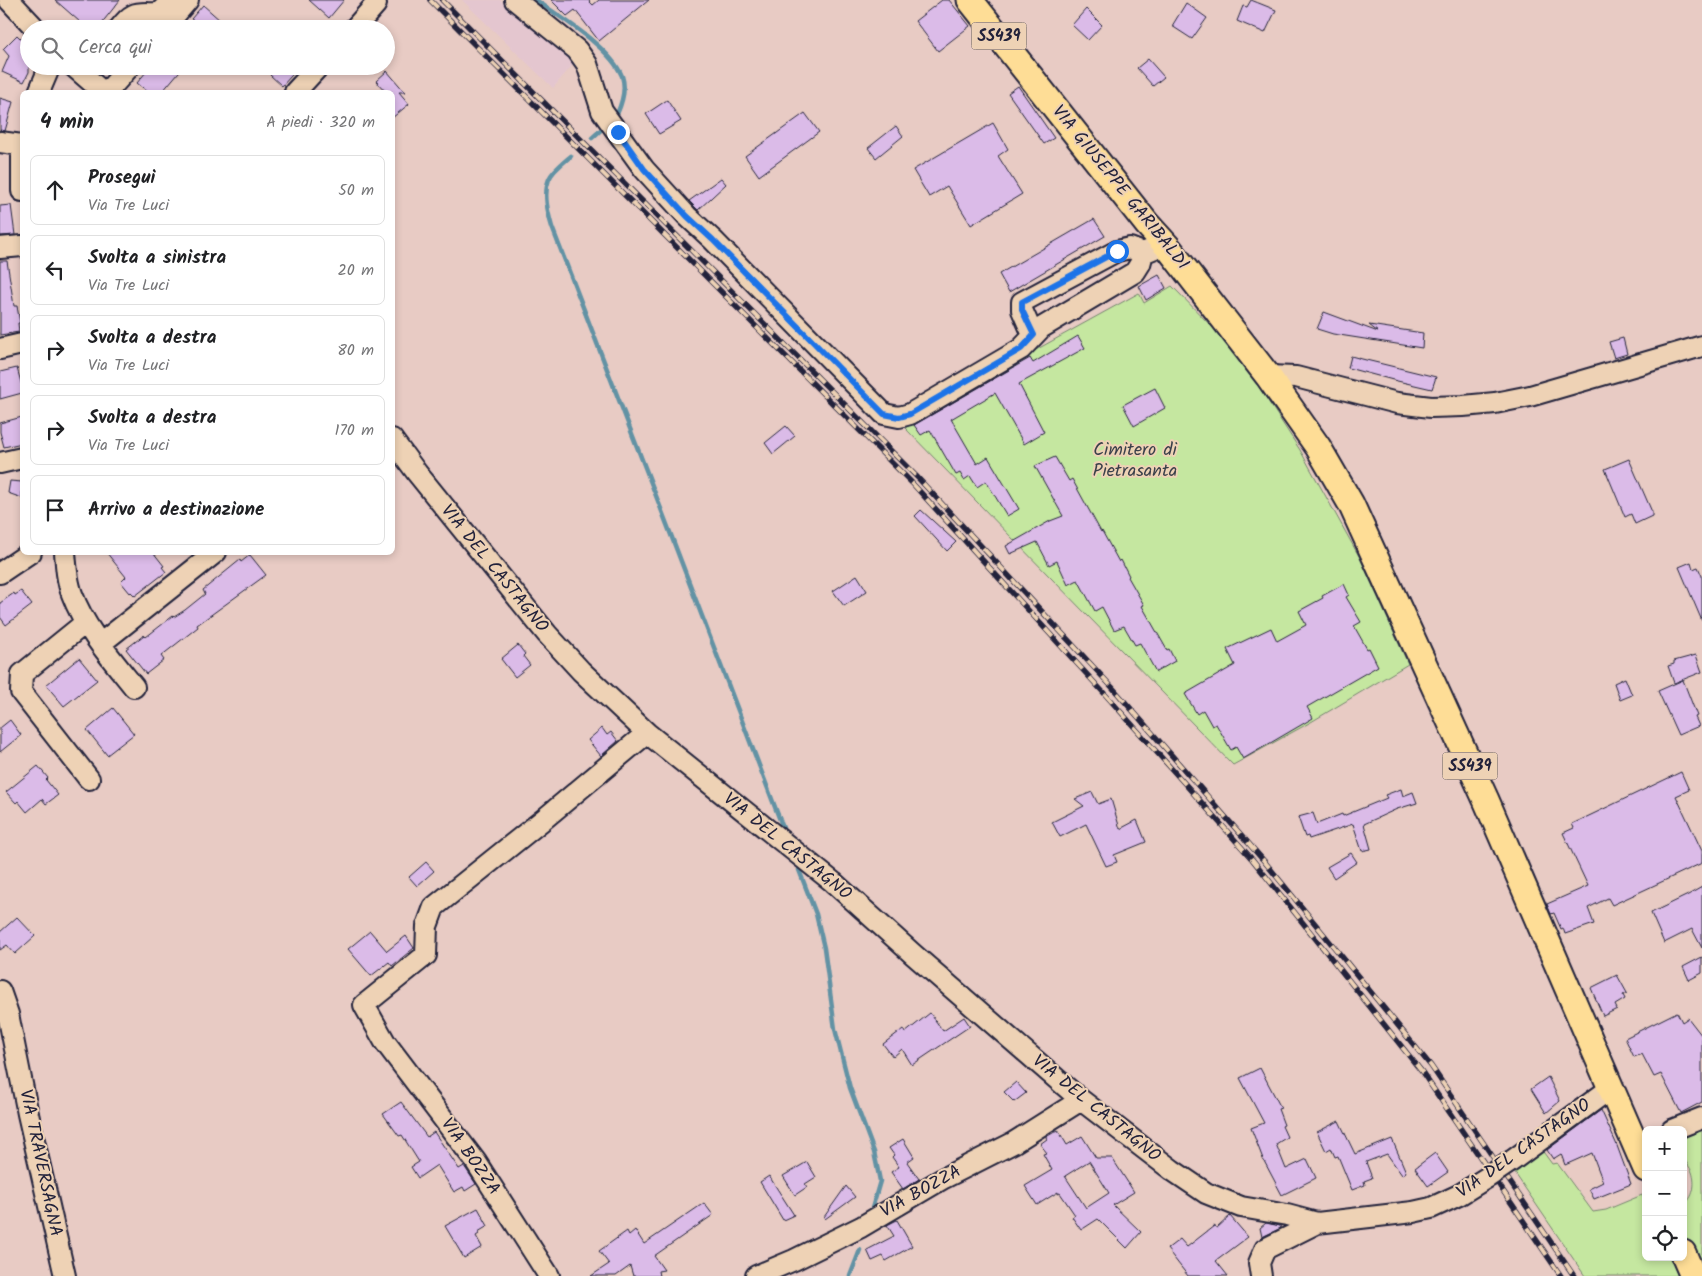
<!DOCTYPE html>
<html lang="it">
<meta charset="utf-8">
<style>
:root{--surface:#fff;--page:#f2f2f2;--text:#202124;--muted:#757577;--line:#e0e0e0}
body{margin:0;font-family:Kalam,sans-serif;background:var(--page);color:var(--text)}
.controls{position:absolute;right:15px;bottom:15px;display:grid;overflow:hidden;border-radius:8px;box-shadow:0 2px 8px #0003}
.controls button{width:45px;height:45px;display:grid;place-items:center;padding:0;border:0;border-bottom:1px solid var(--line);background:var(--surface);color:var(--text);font:25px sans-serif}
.stop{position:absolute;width:15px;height:15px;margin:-11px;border:4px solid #1a73e8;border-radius:50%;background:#fff}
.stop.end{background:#1a73e8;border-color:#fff;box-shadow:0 1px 5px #0008}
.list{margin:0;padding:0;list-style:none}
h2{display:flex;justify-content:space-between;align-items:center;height:65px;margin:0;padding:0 20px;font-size:21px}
h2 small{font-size:16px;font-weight:400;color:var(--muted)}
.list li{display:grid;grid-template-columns:32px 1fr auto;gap:15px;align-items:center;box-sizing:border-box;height:70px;margin:0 10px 10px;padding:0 10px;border:1px solid var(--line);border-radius:8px}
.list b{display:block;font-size:19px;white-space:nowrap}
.list p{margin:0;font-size:16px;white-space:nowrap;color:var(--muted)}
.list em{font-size:16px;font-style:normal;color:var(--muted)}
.icon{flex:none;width:28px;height:28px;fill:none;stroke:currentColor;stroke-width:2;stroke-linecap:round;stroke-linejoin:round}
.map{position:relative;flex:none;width:1702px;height:1276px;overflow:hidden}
.search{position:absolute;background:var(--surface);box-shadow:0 2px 8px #0003;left:20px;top:20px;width:375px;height:55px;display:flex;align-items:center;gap:12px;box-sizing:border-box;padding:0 18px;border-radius:28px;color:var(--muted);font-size:19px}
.panel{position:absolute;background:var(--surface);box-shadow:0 2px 8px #0003;left:20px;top:90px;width:375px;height:465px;border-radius:8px}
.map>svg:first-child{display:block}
.built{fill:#e4c6cf}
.green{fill:#c5e7a0;stroke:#74846e}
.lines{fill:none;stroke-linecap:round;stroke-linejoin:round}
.stream{stroke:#6292a4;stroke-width:4.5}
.building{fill:#dbbbe8;stroke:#22223b;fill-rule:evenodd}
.minor-casing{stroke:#22223b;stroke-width:24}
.major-casing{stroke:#22223b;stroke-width:29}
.minor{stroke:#eed2b5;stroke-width:20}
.major{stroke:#fedd96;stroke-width:25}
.rail-casing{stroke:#22223b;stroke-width:5.5}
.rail{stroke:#eed2b5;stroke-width:4;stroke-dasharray:11;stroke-linecap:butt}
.minor-bridge-casing{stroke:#22223b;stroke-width:24;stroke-linecap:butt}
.minor-bridge{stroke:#eed2b5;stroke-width:20}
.route{stroke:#1a73e8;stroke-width:6}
.labels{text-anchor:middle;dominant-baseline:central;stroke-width:4;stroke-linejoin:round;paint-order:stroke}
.shield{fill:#eed2b5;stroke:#5f5760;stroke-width:1}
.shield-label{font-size:16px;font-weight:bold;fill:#22223b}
.street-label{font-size:18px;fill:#22223b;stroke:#eed2b5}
.park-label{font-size:18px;fill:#3a404a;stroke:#eed2b5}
</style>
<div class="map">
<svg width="1702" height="1276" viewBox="0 0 1702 1276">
<rect width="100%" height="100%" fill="#e8cbc4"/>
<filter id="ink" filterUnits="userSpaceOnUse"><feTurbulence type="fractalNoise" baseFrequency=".02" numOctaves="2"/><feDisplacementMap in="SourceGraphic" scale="10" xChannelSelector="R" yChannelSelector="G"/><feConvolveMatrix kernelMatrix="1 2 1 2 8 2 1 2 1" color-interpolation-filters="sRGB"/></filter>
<g filter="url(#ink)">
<path class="built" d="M462,0h38l33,24 43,37 -23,27z"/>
<path class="green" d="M1172,286l45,46 27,32 56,86 60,108 48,106 -97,58 -78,43 -328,-337 69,-44 165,-91 5,10z
M1702,1126v150h-2l-17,-36v-35c11,-7 13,-21 9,-33 -2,-5 -6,-9 -8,-14 -3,-7 -1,-17 -1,-25z
M1541,1149l11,15 5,-1 36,49 13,-2 36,-15 4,8v54h24l8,19h-93l-73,-107z"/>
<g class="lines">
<path class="stream" d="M536,0c25,18 74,47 86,76 4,12 0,27 -5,38
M592,138l11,-10
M571,156c-7,6 -18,14 -22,23 -6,15 -1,34 3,48l106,274 125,327
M799,870l17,44 8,34 11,81 15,59 24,64 6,29 -9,31
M850,1276l10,-26"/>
</g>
<path class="building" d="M55,0h65l-23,29h-9z
M309,0h35l-15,18z
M551,0h37l5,5 6,-5h50l-50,41 -24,-31 -8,6z
M942,0h7l21,26 -32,25 -23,-30z
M1251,0l25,10 -11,23 -28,-12 6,-15 4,1z
M1186,3l21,15 -15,21 -20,-13z
M203,5l27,24h-42l6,-8 -3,-2z
M1086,9l16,16 -14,15 -16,-15z
M17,35l12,12v25l-5,10 -22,-10 7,-16 -6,-7z
M1148,59l16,18 -11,9 -16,-18z
M151,66h33l-22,26h-14l-11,-9z
M278,66h22l-18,20 -12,-11z
M387,71l18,21h-6l10,12 -17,14v-26h-6l-10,-11z
M1018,86l36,52 -10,6 -36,-51z
M0,98l13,4 -8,29 -5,-1z
M667,100l14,21 -22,13 -13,-20z
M805,113l14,19 -60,44 -14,-20z
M993,123l15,26 -10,7 24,38 -51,31 -24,-39 -18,11 -16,-27z
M896,126l7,10 -27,22 -8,-10z
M721,178l5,6 -28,26 -9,-9z
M11,205l4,30 -15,1v-30z
M1094,219l11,17 -96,56 -10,-18z
M0,261h7l7,45h3l3,17h-2l1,9 -19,3z
M1159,275l7,13 -20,12 -7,-14z
M1324,312l54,20 -9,-7 54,8 -1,15 -89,-14 -16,-5z
M1078,336l7,12 -66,36 25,48 -20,12 -29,-51 -44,26 26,45 11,-7 31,52 -12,7 -21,-35 -9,6 -7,-11 -6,4 -4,-7 -4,2 -26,-45 -9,5 -7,-10 116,-67 3,5z
M1623,338l4,16 -13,4 -5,-16z
M1351,356l11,3 74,18 -4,12 -39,-9 -45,-12z
M17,368l5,18v7l-22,6v-27z
M1155,388l10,20 -31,18 -11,-21z
M22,417v26l-18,4 -4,-15v-9z
M786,426l9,10 -22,18 -8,-11z
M1055,457l14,24 3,-2 29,53 1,-1 17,31 2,-2 8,16 -1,1 16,28 -2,1 25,44 2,-1 6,12 -19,11 -16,-29 -5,2 -11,-19 -10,4 -12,-23 -7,4 -17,-31 -10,5 -11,-24 -8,4 -12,-23 -27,12 -4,-8 44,-25 13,-5 -28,-50z
M1629,459l23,53v4l-17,8 -4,-10 -6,3 -20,-48z
M10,481l12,1v16l-14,-5z
M921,510l35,32 -9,9 -32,-35z
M106,552h47l11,14 -2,1 4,5 -31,24 -4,-4 -1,1 -9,-11 5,-5z
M250,555l16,20 -69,50 1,2 -37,29 3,4 -18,14 -20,-25 18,-14 2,2 27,-21 1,1 11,-7 20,-16 -2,-4 37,-30 1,2z
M1691,562l2,7 5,-2 4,9v45l-23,-54z
M857,575l10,16 -23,15 -11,-15z
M1344,584l5,11 -3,2 15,25 -7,4 13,23 2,-1 9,18 -71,41 6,11 -70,41 -7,-12 -5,3 -15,-26 -4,2 -9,-16 -6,4 -12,-20 50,-29 -8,-16 44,-21 6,13 29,-16 -7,-14 24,-13 -1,-2z
M21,591l11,14 -26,20 -6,-8v-14l14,-10 1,2z
M518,645l7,9 -2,2 7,9 -15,12 -14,-18z
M1696,655l6,17 -28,11 -6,-17 6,-2v-3z
M79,658l18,22 -33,26 -18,-21z
M1625,678l7,17 -12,5 -6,-17z
M1683,680l14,36 -2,1 4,9 -21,9 -20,-44z
M113,708l21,26 -27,21 -20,-25z
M10,720l11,15 -21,17v-24z
M602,728l5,7 4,-3 7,9 -17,15 -13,-16z
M38,766l10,12 -2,2 12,15 -12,9 -4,-5 -15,13 -9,-11 -2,2 -10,-11z
M1681,772l8,18 -13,6 26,55v12l-90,42 -4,-7 -20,10 6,16 -29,10 -2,-6 -2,1 -7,-16 -3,1 -4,-10 41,-18 -25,-53 11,-5 -2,-4z
M1401,789l2,7 10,-4 4,11 -20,6 -33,15 7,25 -9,2 -9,-27 -44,15 -1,-3 -3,1 -7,-20 15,-4 4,11 25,-10 1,2 44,-18 -2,-3z
M1092,792l6,12 13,-5 9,30 17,-9 9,22 -32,13 3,7 -11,4 -20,-42 -26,13 -8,-15 32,-16 -9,-7z
M1351,853l6,9 -23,16 -7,-11z
M426,862l8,9 -17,15 -8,-9z
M1702,887v61l-10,-19 -28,14 -13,-30 37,-18z
M17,917l18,19 -20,18 -8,-9 -7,5v-18z
M370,931l17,20 19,-15 8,12 -22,18 -3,-4 -18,14 -23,-27z
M1702,957v16l-13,7 -6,-13z
M1617,975l10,18 -4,2 2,4 -10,6 2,4 -14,7 -12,-28z
M1677,1012l5,10 6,-4 14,18v66l-21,11 -20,-39 -7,3 -12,-23 -8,3 -9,-19z
M930,1013l13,18 21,-14 6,9 -58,39 -10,-16 -9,8 -10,-13 20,-15 2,4z
M1260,1068l21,40 -3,1 6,16 -2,1 5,11 -11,7 10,25 21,-10 9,19 -34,17 -19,-36 -12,-31 13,-5 -24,-45z
M1548,1077l12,24 -14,12 -15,-24z
M1016,1082l10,11 -12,9 -10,-10z
M401,1102l26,35 7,-5 25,37 5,-3 12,18 -11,7 -2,-4 -9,5 -17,-27 -19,13 -7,-11 8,-5 -17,-27 -3,1 -16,-22z
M1601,1110l15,33 15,41 -37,15 -5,-10 14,-7 -11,-29 -27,12 -4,-11 -8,5 -6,-9z
M1339,1121l16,33 37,-15 14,33 -4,3 -15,-21 -21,8 6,16 -8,3 1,4 -13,5 -14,-34 -3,1 -4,-9 -5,3 -9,-19z
M1058,1130l9,15 15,-9 14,22h16l22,34 -21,13 28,27 -14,16 -29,-29 -17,11 -9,-13 3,-2 -15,-22 -2,1v-2l-21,13 -12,-19 27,-16 -9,-16 4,-1 -7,-9 7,-5 -1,-2zM1089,1161l20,32 -23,15 -21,-32z
M903,1139l11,18 -7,5 12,17 -16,10 -12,-17 8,-5 -7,-10 2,-2 -5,-7z
M1435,1153l13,19 -20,14 -13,-18z
M807,1162l9,15 -11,7 2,3 -12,8 -12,-19z
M769,1176l25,39 -11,5 -23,-38z
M846,1186l9,11 -30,22 -1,-2z
M704,1203l9,12 -59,41 10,14 -6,1 1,5h-26l-3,-10 -14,10h-25l18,-12 -10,-13 28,-20 2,4 6,-5 9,14z
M478,1208l10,18 -10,6 1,2 -3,2 6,11 -18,11 -19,-32z
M1230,1216l18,21 -32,24 12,15h-40l-21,-27 13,-10 7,8 27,-21 3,2z
M897,1220l15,26 -26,15 -3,-5 -11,5 -5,-11 27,-14 -7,-11z
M1266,1223l14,3 1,2 -19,9 -2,-9z"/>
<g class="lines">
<defs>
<path id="minor" d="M9,0l27,29
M515,0l62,50 10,14 15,47 42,58 43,47 26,24 171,174 15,3 11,-3 111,-65 20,-21 94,-56 5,-8 3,-11
M119,29c15,-20 18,-15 40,-16l13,-13
M163,29l25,-29
M354,29l22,-25
M73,66l30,26
M39,92l11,-26
M107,92l23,-26
M295,92l24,-26
M0,142l22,3
M22,148v43
M0,248l22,-2
M1033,335l-11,-25v-8l95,-51 13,-3 13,5 12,-5
M0,349l22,-5
M1268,376l28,1 101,26 34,4 32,-1 32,-3 35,-7 172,-50
M392,439l25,34 130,161 34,37 66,62 186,149 81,73 167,145 91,70 34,23 35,14 46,8 30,8 96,-11 18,-4 28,-13 29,-18
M0,463l22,-5
M65,552c1,14 2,29 7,42 13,35 39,64 62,93
M0,573l31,-21
M85,623l-63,51 -1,18 68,87
M100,644l116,-92
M0,991l8,23 20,100 37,162
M1672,1130l30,-12
M1513,1160l98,-72
M549,1276l-73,-114 -91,-120 -21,-37 62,-50 1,-29 7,-19 110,-88 103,-86
M756,1276l38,-16 67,-33 83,-49 69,-35 68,-43
M1261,1276l-2,-13 6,-14 52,-26"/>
<path id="major" d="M970,0l177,224 20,22 101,130 50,71 33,57 135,296 160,369
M1683,1253l10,23"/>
</defs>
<use href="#minor" class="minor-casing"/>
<use href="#major" class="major-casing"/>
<use href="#minor" class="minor"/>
<use href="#major" class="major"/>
<defs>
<path id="rail" d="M430,0l482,483 191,209 149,167 170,213 139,204
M442,0l476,478 194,209 152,174 167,205 143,210"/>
</defs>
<use href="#rail" class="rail-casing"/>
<use href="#rail" class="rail"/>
<defs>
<path id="minor-bridge" d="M1488,1177l25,-17"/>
</defs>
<use href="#minor-bridge" class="minor-bridge-casing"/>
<use href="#minor-bridge" class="minor-bridge"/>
</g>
</g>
<g class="lines" filter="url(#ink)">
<path class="route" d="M618,132l26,37 43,47 26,24 171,174 15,3 11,-3 111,-65 13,-14 -12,-25v-8l95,-51"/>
</g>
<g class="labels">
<g class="shield">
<rect x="971.5" y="22.5" width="55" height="27" rx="4"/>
<rect x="1442.5" y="752.5" width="55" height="27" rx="4"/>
</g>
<g class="shield-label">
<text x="999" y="36">SS439</text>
<text x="1470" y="766">SS439</text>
</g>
<g class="street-label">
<text transform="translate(1120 188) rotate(51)">VIA GIUSEPPE GARIBALDI</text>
<text transform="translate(494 569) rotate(51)">VIA DEL CASTAGNO</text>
<text transform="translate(787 847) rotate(39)">VIA DEL CASTAGNO</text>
<text transform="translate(1096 1109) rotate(39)">VIA DEL CASTAGNO</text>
<text transform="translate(1524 1149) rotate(-35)">VIA DEL CASTAGNO</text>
<text transform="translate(470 1157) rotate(55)">VIA BOZZA</text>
<text transform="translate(40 1163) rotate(78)">VIA TRAVERSAGNA</text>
<text transform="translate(921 1192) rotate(-29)">VIA BOZZA</text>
</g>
<g class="park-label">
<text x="1135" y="450">Cimitero di<tspan x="1135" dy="21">Pietrasanta</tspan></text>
</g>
</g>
</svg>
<div class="controls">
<button>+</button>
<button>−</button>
<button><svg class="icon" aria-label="locate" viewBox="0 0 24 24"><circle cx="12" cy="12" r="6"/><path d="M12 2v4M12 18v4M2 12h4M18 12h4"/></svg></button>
</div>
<div class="stop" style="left:1117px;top:251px"></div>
<div class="stop end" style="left:618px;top:132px"></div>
<div class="search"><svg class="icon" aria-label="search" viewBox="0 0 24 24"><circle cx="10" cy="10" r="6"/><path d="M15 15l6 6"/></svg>Cerca qui</div>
<section class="panel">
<h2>4 min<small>A piedi · 320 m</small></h2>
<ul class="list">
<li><svg class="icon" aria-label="ahead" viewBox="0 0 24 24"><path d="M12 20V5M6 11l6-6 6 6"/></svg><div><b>Prosegui</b><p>Via Tre Luci</p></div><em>50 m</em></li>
<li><svg class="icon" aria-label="left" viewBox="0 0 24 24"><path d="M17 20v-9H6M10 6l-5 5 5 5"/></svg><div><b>Svolta a sinistra</b><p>Via Tre Luci</p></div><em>20 m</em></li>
<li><svg class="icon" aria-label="right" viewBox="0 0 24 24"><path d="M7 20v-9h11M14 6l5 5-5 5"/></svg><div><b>Svolta a destra</b><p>Via Tre Luci</p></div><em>80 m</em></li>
<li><svg class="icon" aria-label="right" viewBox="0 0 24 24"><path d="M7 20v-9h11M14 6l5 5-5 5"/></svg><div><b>Svolta a destra</b><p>Via Tre Luci</p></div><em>170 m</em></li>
<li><svg class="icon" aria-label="arrive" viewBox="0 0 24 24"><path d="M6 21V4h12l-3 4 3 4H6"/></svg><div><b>Arrivo a destinazione</b></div></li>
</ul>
</section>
</div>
